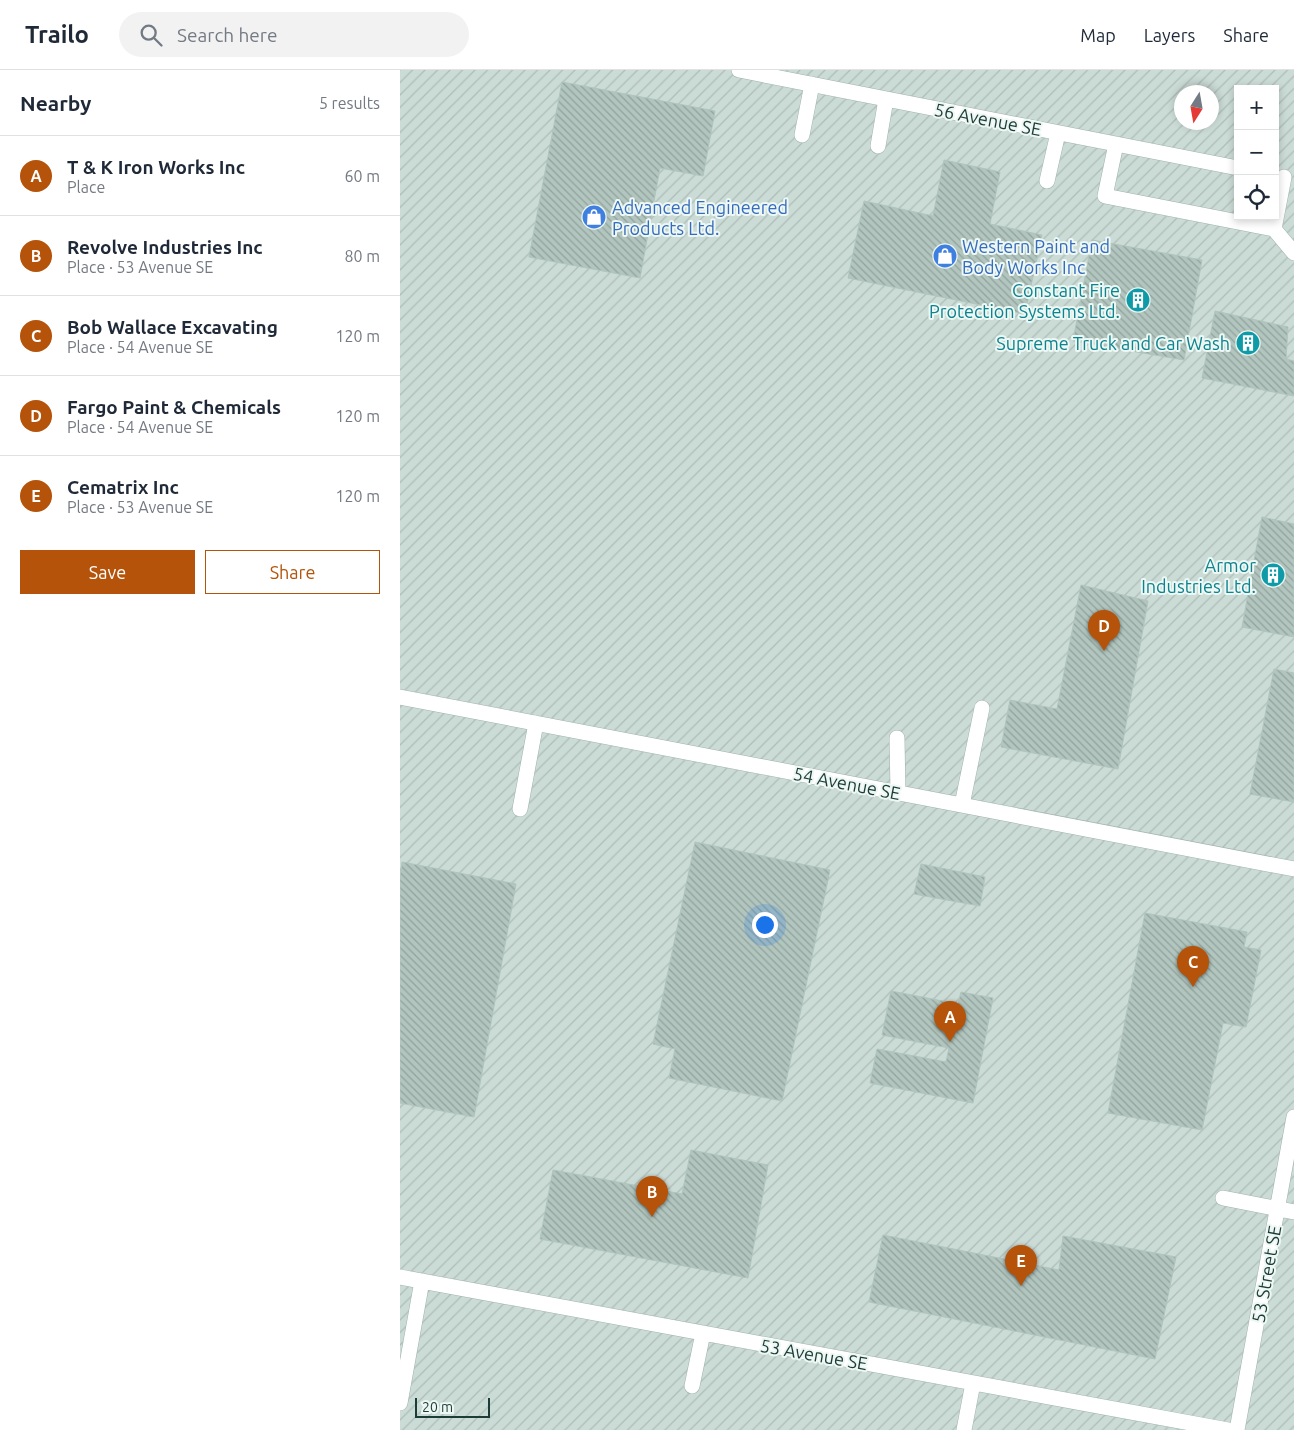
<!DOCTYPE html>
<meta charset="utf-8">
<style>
:root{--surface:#fff;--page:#f2f2f3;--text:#1f2937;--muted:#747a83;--line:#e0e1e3;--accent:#b45309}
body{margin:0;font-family:Ubuntu,sans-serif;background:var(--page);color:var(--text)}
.controls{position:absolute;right:15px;top:15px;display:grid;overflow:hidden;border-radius:0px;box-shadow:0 2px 8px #0003}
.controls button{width:45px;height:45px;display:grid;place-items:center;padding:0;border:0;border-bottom:1px solid var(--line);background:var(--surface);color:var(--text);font:25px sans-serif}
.compass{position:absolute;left:774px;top:15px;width:45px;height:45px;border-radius:50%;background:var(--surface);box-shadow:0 2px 8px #0003;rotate:191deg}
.scale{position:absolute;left:15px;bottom:12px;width:75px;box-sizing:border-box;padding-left:5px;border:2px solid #1d3c37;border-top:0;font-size:14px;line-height:18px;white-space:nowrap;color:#1d3c37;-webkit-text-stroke:4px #edf7f3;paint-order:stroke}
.you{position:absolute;left:364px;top:854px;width:18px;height:18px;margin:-12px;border:4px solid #fff;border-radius:50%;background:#1a73e8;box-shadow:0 0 0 8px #1a73e833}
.badge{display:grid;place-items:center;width:32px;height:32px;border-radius:50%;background:var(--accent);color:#fff;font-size:16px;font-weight:700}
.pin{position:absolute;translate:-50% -41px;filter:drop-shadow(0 1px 2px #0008)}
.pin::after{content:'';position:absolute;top:26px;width:18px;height:15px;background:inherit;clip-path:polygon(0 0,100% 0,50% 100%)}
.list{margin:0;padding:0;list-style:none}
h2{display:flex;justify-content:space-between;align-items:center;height:65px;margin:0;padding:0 20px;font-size:21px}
h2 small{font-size:16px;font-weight:400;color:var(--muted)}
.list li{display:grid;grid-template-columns:32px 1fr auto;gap:15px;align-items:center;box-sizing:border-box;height:80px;padding:0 20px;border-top:1px solid var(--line)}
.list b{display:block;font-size:19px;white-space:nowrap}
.list p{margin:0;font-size:16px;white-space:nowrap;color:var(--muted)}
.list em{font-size:16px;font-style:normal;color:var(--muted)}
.actions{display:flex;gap:10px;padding:15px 20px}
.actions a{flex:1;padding:11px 0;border:1px solid var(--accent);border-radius:0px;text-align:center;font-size:18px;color:var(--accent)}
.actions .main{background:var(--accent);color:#fff}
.icon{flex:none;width:28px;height:28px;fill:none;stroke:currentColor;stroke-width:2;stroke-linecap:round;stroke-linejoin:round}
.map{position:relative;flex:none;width:894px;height:1360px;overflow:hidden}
header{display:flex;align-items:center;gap:30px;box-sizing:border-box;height:70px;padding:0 25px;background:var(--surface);border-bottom:1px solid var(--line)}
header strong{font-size:24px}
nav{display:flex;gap:28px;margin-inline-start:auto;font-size:18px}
.search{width:350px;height:45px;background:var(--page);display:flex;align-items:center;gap:12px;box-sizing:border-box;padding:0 18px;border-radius:28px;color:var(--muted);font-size:19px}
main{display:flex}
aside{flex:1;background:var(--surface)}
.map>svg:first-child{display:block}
.industrial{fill:url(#industrial-furrows);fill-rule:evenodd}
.building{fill:url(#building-back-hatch);stroke:#afc5be}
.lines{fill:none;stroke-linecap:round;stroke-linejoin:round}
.minor-casing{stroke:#a0b3ae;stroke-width:16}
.minor{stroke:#fff;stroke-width:15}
.labels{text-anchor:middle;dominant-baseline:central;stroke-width:4;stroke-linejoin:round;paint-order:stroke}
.street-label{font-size:18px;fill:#1d3c37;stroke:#edf7f3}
.shop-label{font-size:18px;fill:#366cbe;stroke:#edf7f3;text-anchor:start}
.culture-label{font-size:18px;fill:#0d838f;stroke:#edf7f3;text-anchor:end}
</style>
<header>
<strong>Trailo</strong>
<div class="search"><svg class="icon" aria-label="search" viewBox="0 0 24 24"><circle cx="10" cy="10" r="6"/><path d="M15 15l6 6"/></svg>Search here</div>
<nav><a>Map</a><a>Layers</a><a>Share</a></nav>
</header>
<main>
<aside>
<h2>Nearby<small>5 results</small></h2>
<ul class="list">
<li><span class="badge">A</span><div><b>T &amp; K Iron Works Inc</b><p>Place</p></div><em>60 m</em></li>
<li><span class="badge">B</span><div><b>Revolve Industries Inc</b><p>Place · 53 Avenue SE</p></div><em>80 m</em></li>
<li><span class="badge">C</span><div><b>Bob Wallace Excavating</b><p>Place · 54 Avenue SE</p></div><em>120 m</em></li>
<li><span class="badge">D</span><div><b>Fargo Paint &amp; Chemicals</b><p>Place · 54 Avenue SE</p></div><em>120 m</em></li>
<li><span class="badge">E</span><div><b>Cematrix Inc</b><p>Place · 53 Avenue SE</p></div><em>120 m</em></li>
</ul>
<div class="actions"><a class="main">Save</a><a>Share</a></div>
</aside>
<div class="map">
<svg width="894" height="1360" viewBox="0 0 894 1360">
<defs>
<pattern id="industrial-furrows" width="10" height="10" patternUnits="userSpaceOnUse" patternTransform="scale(1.25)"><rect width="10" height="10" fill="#cbdbd5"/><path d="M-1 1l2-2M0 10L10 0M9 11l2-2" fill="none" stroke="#aebdb7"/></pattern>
<pattern id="building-back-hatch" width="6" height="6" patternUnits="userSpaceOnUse" patternTransform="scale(1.25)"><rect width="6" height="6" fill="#b2c6bf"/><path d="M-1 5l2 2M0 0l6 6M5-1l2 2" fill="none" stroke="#90a29c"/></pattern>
</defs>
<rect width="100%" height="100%" fill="#ddebe6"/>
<path class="industrial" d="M0,0h894v1360h-894zM838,19h37v127h-37zM782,22h30v30h-30z"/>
<path class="building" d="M162,12l153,29 -12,65 -43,-8 -20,110 -111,-21z
M544,90l56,12 -10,52 52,11 -17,79 -177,-36 16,-77 69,15z
M692,170l110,20 -18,100 -111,-19z
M815,241l73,16 -2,32 8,2v35l-92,-18z
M862,447l32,7v113l-52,-10z
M681,515l67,16 -30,168 -117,-22 9,-47 47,9z
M874,599l20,4v129l-44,-8z
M295,772l135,28 -48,231 -113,-23 6,-29 -22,-5z
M2,792l114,22 -42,233 -74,-14v-227z
M521,794l64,13 -5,29 -66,-12z
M745,843l102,19 -3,15 17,3 -15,77 -23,-4 -21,107 -94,-17z
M491,921l67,13 3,-12 32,6 -20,105 -103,-20 7,-34 69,13 3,-14 -67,-13z
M291,1080l77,15 -20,113 -208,-39 13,-69 129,24z
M483,1165l176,35 4,-34 113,21 -21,102 -286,-57z"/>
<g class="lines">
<defs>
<path id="minor" d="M339,0l499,98
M402,65l10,-51
M716,74l-11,52 169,33 20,24
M478,76l8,-47
M647,111l11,-48
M874,159l10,-52
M0,627l894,172
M497,668l1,55
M562,735l20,-97
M120,739l16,-86
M823,1128l71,14
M0,1207l828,153
M292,1316l11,-53
M0,1333l22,-122
M564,1360l9,-47
M837,1360l57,-313"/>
</defs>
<use href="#minor" class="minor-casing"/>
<use href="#minor" class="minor"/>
</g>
<defs>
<symbol id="shop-disc" viewBox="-11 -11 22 22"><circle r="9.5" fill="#3f7fe0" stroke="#edf7f3"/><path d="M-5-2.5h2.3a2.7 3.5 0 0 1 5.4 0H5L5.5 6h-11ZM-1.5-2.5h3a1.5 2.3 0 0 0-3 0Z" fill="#fff"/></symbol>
<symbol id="building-disc" viewBox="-11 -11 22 22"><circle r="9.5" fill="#0f9aa8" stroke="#edf7f3"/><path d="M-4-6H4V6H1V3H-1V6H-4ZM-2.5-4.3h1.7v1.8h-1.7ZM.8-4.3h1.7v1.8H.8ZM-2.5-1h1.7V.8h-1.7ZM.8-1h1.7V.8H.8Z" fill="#fff"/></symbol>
</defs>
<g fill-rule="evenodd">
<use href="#shop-disc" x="180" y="133" width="28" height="28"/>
<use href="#shop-disc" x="531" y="172" width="28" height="28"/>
<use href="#building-disc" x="724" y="216" width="28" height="28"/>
<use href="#building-disc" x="834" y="259" width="28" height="28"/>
<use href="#building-disc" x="859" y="491" width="28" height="28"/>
</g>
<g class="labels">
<g class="street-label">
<text transform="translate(588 49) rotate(11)">56 Avenue SE</text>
<text transform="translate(447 713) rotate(11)">54 Avenue SE</text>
<text transform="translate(866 1204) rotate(-80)">53 Street SE</text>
<text transform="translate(414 1284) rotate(10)">53 Avenue SE</text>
</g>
<g class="shop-label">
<text x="212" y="137">Advanced Engineered<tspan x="212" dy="21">Products Ltd.</tspan></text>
<text x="562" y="176">Western Paint and<tspan x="562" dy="21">Body Works Inc</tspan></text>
</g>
<g class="culture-label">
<text x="720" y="220">Constant Fire<tspan x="720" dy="21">Protection Systems Ltd.</tspan></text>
<text x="830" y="273">Supreme Truck and Car Wash</text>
<text x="856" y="495">Armor<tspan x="856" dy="21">Industries Ltd.</tspan></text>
</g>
</g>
</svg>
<div class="controls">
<button>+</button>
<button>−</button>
<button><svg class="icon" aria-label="locate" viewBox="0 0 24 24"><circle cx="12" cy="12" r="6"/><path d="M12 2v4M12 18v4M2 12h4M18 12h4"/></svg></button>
</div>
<svg class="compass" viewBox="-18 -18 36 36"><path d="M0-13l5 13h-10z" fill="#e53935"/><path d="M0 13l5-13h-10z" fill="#747a83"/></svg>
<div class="scale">20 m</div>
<div class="you"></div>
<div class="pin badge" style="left:550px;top:972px">A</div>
<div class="pin badge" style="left:252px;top:1147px">B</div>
<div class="pin badge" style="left:793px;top:917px">C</div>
<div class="pin badge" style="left:704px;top:581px">D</div>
<div class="pin badge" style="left:621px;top:1216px">E</div>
</div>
</main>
